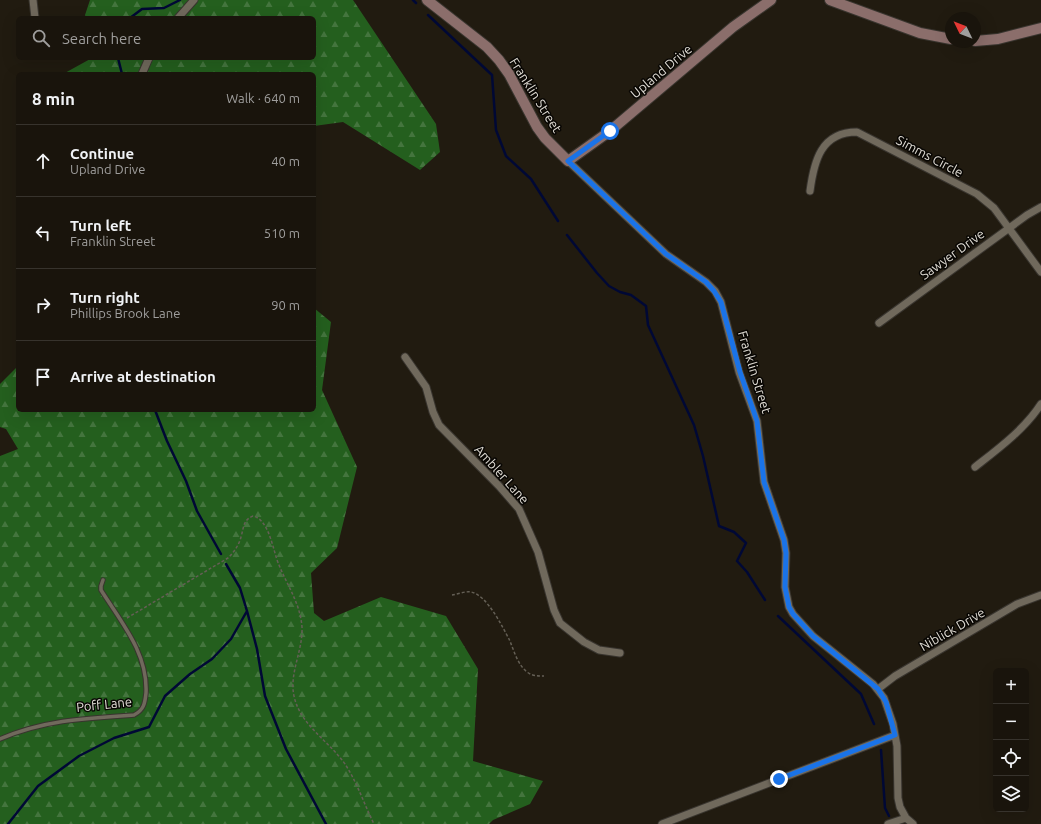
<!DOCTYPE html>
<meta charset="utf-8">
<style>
:root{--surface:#19140c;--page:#26211a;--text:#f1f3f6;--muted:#9f9e9d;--line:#37332d}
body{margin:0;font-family:Ubuntu,sans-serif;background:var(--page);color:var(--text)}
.controls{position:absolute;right:12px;bottom:12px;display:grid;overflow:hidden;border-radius:6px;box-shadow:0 4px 16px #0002}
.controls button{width:36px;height:36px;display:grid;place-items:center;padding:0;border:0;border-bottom:1px solid var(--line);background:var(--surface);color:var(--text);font:20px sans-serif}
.compass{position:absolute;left:945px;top:12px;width:36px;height:36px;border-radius:50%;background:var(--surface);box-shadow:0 4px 16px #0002;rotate:313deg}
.stop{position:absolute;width:12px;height:12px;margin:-9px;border:3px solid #1a73e8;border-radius:50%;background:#fff}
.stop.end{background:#1a73e8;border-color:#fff;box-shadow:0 1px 4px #0008}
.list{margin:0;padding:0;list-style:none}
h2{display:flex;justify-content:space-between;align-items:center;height:52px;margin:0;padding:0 16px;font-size:17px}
h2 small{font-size:13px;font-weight:400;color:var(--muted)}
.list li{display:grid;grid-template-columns:26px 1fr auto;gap:12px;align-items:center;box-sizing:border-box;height:72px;padding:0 16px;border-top:1px solid var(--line)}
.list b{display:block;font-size:15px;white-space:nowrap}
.list p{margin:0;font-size:13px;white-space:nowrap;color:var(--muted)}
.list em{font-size:13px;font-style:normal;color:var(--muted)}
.icon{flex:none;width:22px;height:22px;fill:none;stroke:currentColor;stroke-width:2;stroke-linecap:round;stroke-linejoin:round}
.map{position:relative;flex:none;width:1041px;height:824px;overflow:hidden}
.search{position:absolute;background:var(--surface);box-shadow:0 4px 16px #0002;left:16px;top:16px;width:300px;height:44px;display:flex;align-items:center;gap:10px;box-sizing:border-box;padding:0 14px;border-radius:6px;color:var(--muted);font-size:15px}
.panel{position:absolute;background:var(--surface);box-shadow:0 4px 16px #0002;left:16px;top:72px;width:300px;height:340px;border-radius:6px}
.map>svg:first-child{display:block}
.forest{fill:url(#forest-firs)}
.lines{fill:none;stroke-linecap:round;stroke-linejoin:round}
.stream{stroke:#000835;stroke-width:2.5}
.lane-casing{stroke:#39352f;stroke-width:5.5}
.street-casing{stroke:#39352f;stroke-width:9}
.secondary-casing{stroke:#39352f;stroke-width:12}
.path{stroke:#645f55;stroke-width:1.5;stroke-dasharray:3 2;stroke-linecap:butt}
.lane{stroke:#70695c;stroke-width:3.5}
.street{stroke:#70695c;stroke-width:7}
.secondary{stroke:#8b6e6b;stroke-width:10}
.route{stroke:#1a73e8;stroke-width:5}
.labels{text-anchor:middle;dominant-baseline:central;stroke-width:3;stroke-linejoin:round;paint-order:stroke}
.street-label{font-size:13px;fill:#e0dcd4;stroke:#080603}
</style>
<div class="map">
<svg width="1041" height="824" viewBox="0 0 1041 824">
<defs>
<pattern id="forest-firs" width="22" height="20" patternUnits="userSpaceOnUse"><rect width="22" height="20" fill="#245f1e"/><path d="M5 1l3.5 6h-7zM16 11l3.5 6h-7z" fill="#44753e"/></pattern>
</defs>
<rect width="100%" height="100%" fill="#211b10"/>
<path class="forest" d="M90,0h263l83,124 4,28 -20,18 -77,-48 -29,4v-52h-251l29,-16h222v-40h-228l-1,-3z
M314,308l17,14 -9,68 35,77 -20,81 -26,25 3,40 10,8 57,-24 65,19 32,53 -5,92 70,20 -13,23 -37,16 -4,4h-489v-368l18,-7 -12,-20 -6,-2v-43l18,-18v44h296z"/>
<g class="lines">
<path class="stream" d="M413,0l3,3
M428,15l64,60 4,55 10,26 25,23 27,42
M130,18l12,-9 22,-1 16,-8
M118,58l4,16
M567,235l30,38 12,13 11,6 11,3 15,11 2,19 46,100 9,31 16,70 15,6 12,11 -9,18 10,11 18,28
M155,410l12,31 19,40 11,30 24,43
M226,564l14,24 7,23 10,38 8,47 21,53 40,75
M778,616l83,78 13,30
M881,750l4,58 4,8
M8,824l30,-38 41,-30 35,-18 35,-11 16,-31 25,-22 22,-15 19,-20 16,-28"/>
<defs>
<path id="lane" d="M0,739c43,-19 87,-21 134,-24 10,-5 11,-12 12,-22 2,-40 -25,-71 -45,-103v-4l2,-6"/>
<path id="street" d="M33,0l2,18
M178,18l16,-18
M142,74l7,-16
M568,161l98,93 40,28 9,9 6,11 18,70 18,49 7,61 20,58 2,13 -1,34 4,20 4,7 20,22 60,48 11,14 9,26 4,22 1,52 2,9 6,11 7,6
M810,191c4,-30 11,-59 47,-59l120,62 17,14 47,64
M879,323l148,-108 14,-8
M405,357l21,30 7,25 6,13 60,61 20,23 19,43 16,58 6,13 24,19 15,8 21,3
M975,467c23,-18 50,-38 66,-63
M878,689l17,-13 122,-72 24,-9
M662,824l233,-89
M888,824l18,-6"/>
<path id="secondary" d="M427,0l60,47 12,13 10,14 28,53 8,11 23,23 42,-30 123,-104 38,-27
M830,0l90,33 31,6
M975,41l23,-2 43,-11"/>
</defs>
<use href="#lane" class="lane-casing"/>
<use href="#street" class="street-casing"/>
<use href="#secondary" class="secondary-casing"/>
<path class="path" d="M452,595c6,-1 13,-4 19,-3 16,3 31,34 38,47 5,11 8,25 18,33 5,4 11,4 17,4
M127,618l101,-60c6,-6 11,-13 13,-21 3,-10 2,-17 12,-21 17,4 20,36 26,49 9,22 21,38 23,62 1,24 -13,46 -8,69 6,29 35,45 51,68 12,18 19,40 29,60"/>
<use href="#lane" class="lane"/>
<use href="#street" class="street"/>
<use href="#secondary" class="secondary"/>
</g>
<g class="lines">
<path class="route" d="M610,131l-42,30 98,93 40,28 8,9 7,11 19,70 17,49 7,61 20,58 2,13 -1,34 4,20 4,7 20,22 65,53 8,13 9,33 -116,44"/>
</g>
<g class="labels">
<g class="street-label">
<text transform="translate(661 71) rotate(-40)">Upland Drive</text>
<text transform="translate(536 95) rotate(58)">Franklin Street</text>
<text transform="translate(930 156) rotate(28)">Simms Circle</text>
<text transform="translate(952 254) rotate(-36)">Sawyer Drive</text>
<text transform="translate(755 372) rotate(73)">Franklin Street</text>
<text transform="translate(502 474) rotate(48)">Ambler Lane</text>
<text transform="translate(952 629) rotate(-30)">Niblick Drive</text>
<text transform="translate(104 704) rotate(-6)">Poff Lane</text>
</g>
</g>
</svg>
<div class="controls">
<button>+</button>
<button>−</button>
<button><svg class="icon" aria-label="locate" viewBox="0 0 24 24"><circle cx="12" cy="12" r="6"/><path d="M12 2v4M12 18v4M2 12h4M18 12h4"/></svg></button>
<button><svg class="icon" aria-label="layers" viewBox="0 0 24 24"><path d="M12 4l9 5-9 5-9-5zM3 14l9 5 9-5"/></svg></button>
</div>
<svg class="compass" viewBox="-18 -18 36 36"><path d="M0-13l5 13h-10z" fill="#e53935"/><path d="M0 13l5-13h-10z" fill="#9f9e9d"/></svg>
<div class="stop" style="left:610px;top:131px"></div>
<div class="stop end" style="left:779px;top:779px"></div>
<div class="search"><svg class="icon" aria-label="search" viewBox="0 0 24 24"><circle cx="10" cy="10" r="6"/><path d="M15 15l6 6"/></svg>Search here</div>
<section class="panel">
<h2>8 min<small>Walk · 640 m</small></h2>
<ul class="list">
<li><svg class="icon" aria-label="ahead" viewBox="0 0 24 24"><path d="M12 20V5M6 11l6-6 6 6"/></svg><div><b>Continue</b><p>Upland Drive</p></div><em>40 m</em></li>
<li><svg class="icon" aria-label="left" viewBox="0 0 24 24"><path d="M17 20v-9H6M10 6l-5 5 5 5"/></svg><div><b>Turn left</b><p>Franklin Street</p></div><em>510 m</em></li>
<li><svg class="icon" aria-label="right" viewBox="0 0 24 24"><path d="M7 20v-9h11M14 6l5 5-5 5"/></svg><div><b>Turn right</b><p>Phillips Brook Lane</p></div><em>90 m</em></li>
<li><svg class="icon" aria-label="arrive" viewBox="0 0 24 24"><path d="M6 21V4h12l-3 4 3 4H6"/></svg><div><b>Arrive at destination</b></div></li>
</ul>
</section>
</div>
